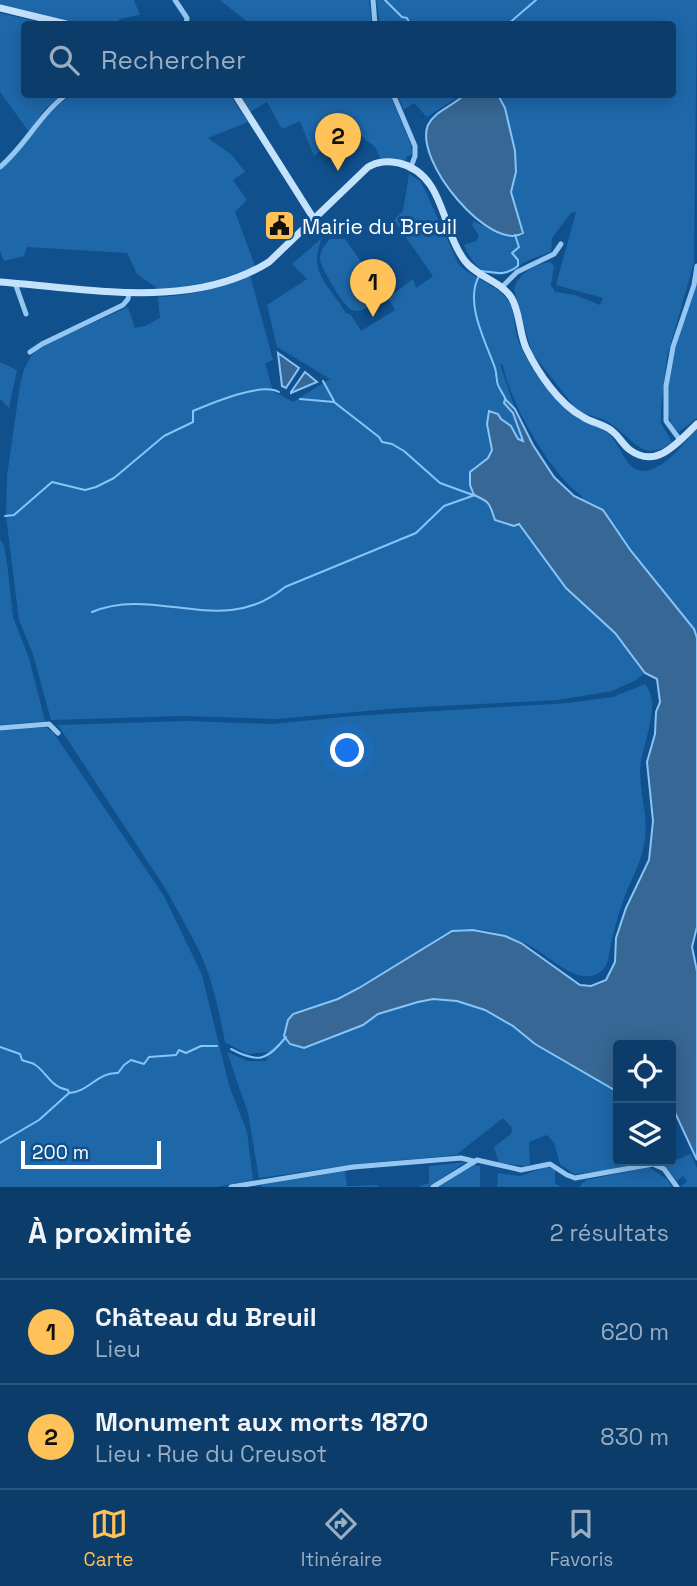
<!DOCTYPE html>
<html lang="fr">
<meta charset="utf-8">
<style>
:root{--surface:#0b3c6a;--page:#144370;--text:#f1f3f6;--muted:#9aadc1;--line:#2b567e;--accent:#ffc258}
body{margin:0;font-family:"Space Grotesk",sans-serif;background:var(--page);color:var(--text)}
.controls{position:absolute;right:21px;bottom:21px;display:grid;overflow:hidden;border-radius:7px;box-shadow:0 4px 18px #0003}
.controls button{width:63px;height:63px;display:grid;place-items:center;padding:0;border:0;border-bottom:2px solid var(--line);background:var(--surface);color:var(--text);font:35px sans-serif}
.scale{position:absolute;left:21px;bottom:18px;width:140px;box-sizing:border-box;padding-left:7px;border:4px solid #fff;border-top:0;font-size:19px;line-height:24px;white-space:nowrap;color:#fff;-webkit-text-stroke:5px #0f508d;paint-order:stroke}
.you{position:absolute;left:348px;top:751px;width:24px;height:24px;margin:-18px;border:5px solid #fff;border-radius:50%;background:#1a73e8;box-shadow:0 0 0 10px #1a73e833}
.badge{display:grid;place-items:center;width:46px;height:46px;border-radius:50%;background:var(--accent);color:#111;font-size:23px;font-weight:700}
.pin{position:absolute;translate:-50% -58px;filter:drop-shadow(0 2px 4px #0008)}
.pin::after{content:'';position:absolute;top:37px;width:24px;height:21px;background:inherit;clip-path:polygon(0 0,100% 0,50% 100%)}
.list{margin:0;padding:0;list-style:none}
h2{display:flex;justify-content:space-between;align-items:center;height:91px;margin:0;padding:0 28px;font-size:30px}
h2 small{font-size:23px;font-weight:400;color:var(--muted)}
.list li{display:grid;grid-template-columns:46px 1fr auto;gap:21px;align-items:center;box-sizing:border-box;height:105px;padding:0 28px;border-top:2px solid var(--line)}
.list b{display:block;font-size:26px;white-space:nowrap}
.list p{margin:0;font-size:23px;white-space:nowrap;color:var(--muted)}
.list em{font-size:23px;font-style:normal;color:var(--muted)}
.icon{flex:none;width:38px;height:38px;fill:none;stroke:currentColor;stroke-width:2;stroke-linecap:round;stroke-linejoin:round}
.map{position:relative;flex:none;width:697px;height:1187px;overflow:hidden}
.search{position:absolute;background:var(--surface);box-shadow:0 4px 18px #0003;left:21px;right:21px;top:21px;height:77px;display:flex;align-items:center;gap:18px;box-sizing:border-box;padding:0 24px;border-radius:7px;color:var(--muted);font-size:26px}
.sheet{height:301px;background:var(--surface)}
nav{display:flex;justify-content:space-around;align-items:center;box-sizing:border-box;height:98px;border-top:2px solid var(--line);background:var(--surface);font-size:19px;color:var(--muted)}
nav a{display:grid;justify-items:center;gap:4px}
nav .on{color:var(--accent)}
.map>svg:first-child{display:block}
.green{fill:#1e68aa}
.water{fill:#376794;stroke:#87c4f7;stroke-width:2}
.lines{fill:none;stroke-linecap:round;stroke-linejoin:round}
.stream{stroke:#87c4f7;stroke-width:2}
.street{stroke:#96c7f3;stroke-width:5}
.secondary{stroke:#c5e2fd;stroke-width:7}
.labels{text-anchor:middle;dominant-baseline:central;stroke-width:6;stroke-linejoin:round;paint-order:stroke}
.poi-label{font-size:21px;fill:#fff;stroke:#0f508d;text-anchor:start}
</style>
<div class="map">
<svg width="697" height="1187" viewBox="0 0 697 1187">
<rect width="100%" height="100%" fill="#0f508d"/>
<path class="green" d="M0,0h134l6,15 -21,4 -1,5h-39l-79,-20z
M220,0h149l3,24h-122z
M376,0h321l-3,263 -27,94 -6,52v14l11,19c-29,24 -41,-7 -64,-20 -10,-6 -21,-6 -31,-12l-45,-57 -18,-64c5,-16 20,-24 36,-27l4,4 -3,19 4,7 20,3 25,10 3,-7 -47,-13 20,-73 -5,1 -19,25 -1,13c-8,5 -17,6 -26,11 -6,3 -12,10 -19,12 -22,6 -35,-12 -42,-29l12,-4 3,-5 -7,-11 2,-4c10,7 21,8 31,13l12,-16 -6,-26 4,-41 -10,-43 -7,-13 174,-1v-70h-292z
M0,13l47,11h-23v70l37,1 -16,14 -16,23 -29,-40z
M72,95h158l18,27 -40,16 24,17 13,17 -12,8 14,20 -12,12 20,54c-31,14 -61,20 -95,24l-23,-16 -10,-21 -100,-6 -3,9 -20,5 -4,-10v-80c25,-23 45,-60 72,-76z
M240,95h150l21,50 1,9 -6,3 -1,4 -25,-3 -5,-11 -20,-16 -21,10 -20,15 -14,-35 -18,8 -15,-27 -17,10z
M397,95h64l-34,22 -13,-14 -10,7z
M409,174l11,7 5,9 34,75c14,13 35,18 48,34 10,13 6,31 13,46 13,28 34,57 59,74 8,5 18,6 25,11 10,7 16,20 22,30 22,32 56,-15 71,-31v209l-3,-9 -63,-78 -28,-41 -21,-11v-3c-31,-20 -73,-95 -79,-131l-3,-1 15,45 -7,-9 -4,3 9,10 10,25v3l-5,-2 -12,-17 -16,-5c-10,24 19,29 -16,50l12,33 8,10 -1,5 26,9 47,64 49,45 30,40 -11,8 -22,10 -54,9 -157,8 -125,11 -94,-3 -131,4 -18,-66 -14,-34 -13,-104 1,-40 13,-91 4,-16 8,-14 8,-8 88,-40 7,21 10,-2 15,-8 -2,-21c32,-1 62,-9 92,-22l23,85 -8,3 8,28 20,11 37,-23 -53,-32 -10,-42 40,-26 -15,-15 30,-26c-15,34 7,47 24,75l5,2 10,16 34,-21 -7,-12 25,-19 3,9 17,-12 -39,-56 9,-9z
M330,239h15l35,50 -12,18c-5,3 -11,5 -16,3 -8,-3 -32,-43 -32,-52 1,-8 4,-13 10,-19z
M697,282v136l-18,14c-33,-24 10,-118 18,-150z
M0,362l17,8 -8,38 -9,-9z
M0,539l4,7 3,17 6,54 16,41 16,63 -45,4z
M645,684c18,20 -4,62 -5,86 0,23 8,46 5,69 -2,18 -10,33 -17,49 -9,22 -15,44 -19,67 -1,8 -5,17 -14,20 -20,7 -45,-17 -61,-27 -22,-12 -57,-24 -82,-17 -11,3 -22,13 -32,19 -27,17 -54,34 -82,49l-12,40 37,-14 15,-11 40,-12 15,-3 24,2 28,9 28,16 22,18 83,48v69h27l-35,9 -36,4 -14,-10 -6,-21 -7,-8 -18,7 1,22 -3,2 -28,-3 -5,-16 17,-13 1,-6 -9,-10 -47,37 -98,9 -99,14 -11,-65 -21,-61 21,9h18l3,-9 -22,2 -22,-12c-5,-26 -11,-55 -21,-80 -11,-26 -26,-50 -39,-74l-107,-163 129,-4 85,3 81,-8 215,-13 45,-6z
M45,727l8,5 111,164 38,79 27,110 18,47 6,48 -35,7h-218v-456z
M691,1154l6,14v19h-17l7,-6 -4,-5 -6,5 -13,-16z
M466,1162l-38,25h-11l12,-4v-17z
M474,1165l6,1v21h-42z
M547,1167l8,3v13l6,4h-64l1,-14 22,3z
M649,1167l19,13 4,7h-93l7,-7z
M345,1171l2,15 30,-1 3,2h-119v-2z"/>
<path class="water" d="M464,95h34l7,13 10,43 1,21 -5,20 12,41c-32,20 -110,-72 -95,-108 7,-14 25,-19 36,-30z
M278,353l21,15 -13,20 -4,-2z
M305,372l12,10 -26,11v-1z
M505,399l10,10 18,36 21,32 20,19 29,14 28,41 63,78 3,9v289l-5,20 5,24v189l-26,-56v-59h-53v47l-83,-48 -22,-18 -28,-16 -28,-9 -24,-2 -15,3 -40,12 -15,11 -59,23 -14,-4 -6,-8 4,-16 5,-6 45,-15 21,-11 93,-57 21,-1 32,6 16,7 59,42 11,1 15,-6 9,-18 1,-24 10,-30 23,-48 4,-39 -6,-59 8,-28 1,-22 4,-10 -3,-23 -12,-6 -30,-40 -49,-45 -47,-64 -5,2 -19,-6c-6,-16 -3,-17 -21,-25l-4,-10v-13l18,-14 4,-8 -5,-26 2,-13 9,3 3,5 10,7 7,13 5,2 -10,-28 -9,-10z"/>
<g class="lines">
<path class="stream" d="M385,0l17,17 5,1 3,6
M508,24l28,-24
M481,271c15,1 23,6 37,-5v-6l-6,-7 7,-6 -4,-12
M479,276c-15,27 7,66 16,92 2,6 1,12 3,17 2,5 6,10 8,15
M323,381l11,20
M300,399l34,3 45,35 3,5 10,2 12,7 36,32 33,12
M5,516l9,-1 38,-33 33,8 11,-3 18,-9 50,-42 29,-14v-11c19,-8 68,-29 86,-19
M92,612c64,-27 131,27 193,-25l131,-54 28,-27 31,-11
M0,1047l20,7 2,6c4,2 8,2 12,4 13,8 16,23 34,26l1,3c20,-1 28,-21 49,-20l6,-8 7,-5 13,4 5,-7 27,-2 3,-5 7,3 15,-7h16
M231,1049c28,15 36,11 55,-12
M0,1143l39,-23 30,-27"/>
<path class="street" d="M175,0l12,18 -1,6
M373,0l2,24
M393,94l22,52v10l-4,11
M0,167c25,-21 40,-53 67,-73
M15,283l11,31
M502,287l15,-15 37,-18 7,-10
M30,352l12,-8 81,-39 5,-6 1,-7
M680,440l-14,-19v-35l7,-39 21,-62 3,-19
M0,728l49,-4 9,9
M231,1187l122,-20 108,-9 12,3
M433,1187l44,-27 44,10 29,-6 17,11 8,3 78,-14 11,5 13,18"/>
<path class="secondary" d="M0,8l66,16
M235,94l79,125
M0,282c88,6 190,29 269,-20l99,-95c10,-6 19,-6 31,-4 46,11 42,67 66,98 12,16 34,19 46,36 9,14 8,35 15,51 12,25 33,56 57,69 9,6 21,7 29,14 7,5 11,14 18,19 27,20 49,-9 67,-26"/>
</g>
<defs>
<symbol id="civic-square" viewBox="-11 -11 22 22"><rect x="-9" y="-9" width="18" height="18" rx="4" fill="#ffc258" stroke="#0f508d"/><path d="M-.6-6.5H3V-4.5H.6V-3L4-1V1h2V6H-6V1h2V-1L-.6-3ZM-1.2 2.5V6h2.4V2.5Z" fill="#111"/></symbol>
</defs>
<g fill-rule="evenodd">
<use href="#civic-square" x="262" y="208" width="35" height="35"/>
</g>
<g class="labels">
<g class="poi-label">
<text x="302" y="226">Mairie du Breuil</text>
</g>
</g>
</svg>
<div class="controls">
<button><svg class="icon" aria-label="locate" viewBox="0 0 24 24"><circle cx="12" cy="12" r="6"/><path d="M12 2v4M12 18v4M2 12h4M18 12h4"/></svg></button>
<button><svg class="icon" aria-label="layers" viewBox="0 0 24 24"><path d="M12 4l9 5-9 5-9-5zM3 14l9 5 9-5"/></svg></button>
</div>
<div class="scale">200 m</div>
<div class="you"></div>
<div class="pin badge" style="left:373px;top:317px">1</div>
<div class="pin badge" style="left:338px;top:171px">2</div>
<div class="search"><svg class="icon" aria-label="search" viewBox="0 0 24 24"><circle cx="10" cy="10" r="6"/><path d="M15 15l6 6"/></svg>Rechercher</div>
</div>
<section class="sheet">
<h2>À proximité<small>2 résultats</small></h2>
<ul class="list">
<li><span class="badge">1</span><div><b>Château du Breuil</b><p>Lieu</p></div><em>620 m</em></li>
<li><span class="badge">2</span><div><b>Monument aux morts 1870</b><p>Lieu · Rue du Creusot</p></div><em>830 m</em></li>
</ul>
</section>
<nav>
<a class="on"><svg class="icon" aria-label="map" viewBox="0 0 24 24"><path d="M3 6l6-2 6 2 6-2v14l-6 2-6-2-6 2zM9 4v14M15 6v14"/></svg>Carte</a>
<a><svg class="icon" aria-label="directions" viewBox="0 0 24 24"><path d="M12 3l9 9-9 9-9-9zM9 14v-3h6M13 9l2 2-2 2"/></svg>Itinéraire</a>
<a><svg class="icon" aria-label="saved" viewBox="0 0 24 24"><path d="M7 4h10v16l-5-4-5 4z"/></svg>Favoris</a>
</nav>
